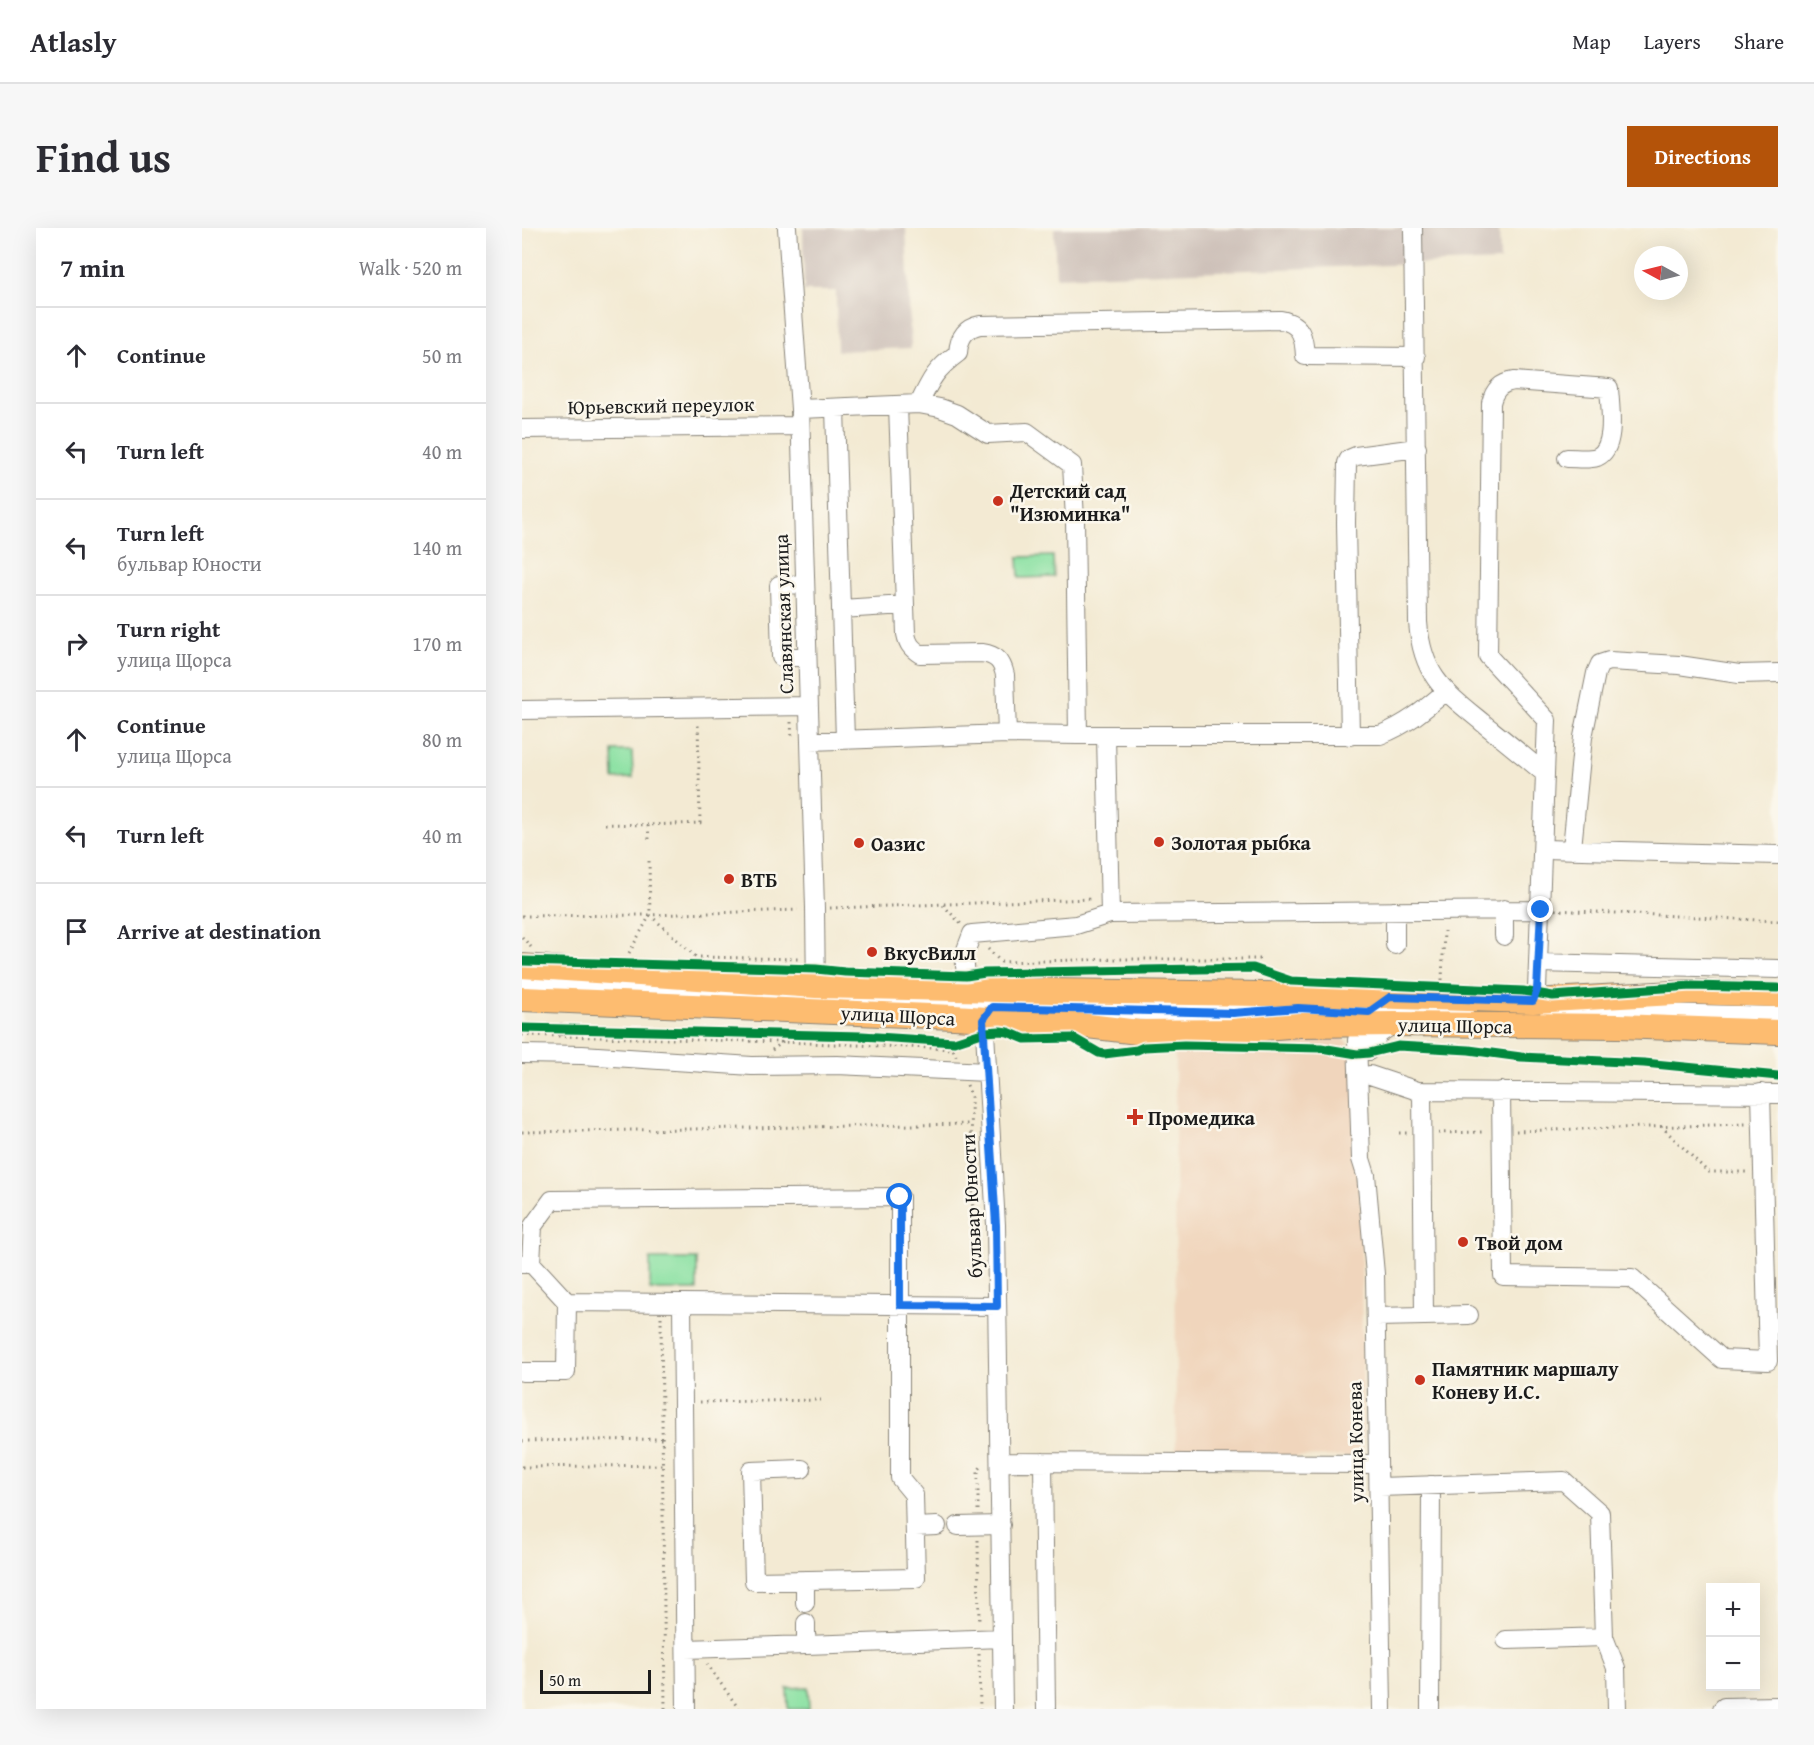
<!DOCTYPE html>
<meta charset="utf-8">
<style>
:root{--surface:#fff;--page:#f7f7f7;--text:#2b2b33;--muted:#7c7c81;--line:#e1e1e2;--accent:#b45309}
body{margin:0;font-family:"Gentium Book Plus",serif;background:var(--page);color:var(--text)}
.controls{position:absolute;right:18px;bottom:18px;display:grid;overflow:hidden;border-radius:0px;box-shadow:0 6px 24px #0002}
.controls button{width:54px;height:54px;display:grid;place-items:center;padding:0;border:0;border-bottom:2px solid var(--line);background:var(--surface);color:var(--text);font:30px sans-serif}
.compass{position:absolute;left:1112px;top:18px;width:54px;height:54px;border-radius:50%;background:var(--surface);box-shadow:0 6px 24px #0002;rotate:277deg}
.scale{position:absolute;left:18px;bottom:15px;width:111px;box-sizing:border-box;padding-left:6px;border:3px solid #1c1c1c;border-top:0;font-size:16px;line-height:21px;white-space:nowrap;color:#1c1c1c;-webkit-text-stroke:4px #fbf7ec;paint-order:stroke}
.stop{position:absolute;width:18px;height:18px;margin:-14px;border:4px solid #1a73e8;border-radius:50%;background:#fff}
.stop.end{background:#1a73e8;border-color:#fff;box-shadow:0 2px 6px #0008}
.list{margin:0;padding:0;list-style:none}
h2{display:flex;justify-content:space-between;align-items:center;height:78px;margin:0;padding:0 24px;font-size:26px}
h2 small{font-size:20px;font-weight:400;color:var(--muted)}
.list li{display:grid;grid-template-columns:39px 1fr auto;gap:18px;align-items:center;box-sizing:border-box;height:96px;padding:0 24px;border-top:2px solid var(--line)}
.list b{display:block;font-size:22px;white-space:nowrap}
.list p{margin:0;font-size:20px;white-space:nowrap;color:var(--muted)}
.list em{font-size:20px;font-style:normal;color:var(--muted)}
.icon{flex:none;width:33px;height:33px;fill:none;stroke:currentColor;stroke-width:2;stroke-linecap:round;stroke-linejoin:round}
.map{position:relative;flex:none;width:1256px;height:1481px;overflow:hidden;border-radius:0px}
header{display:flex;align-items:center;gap:36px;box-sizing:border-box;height:84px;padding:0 30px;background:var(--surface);border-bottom:2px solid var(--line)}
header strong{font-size:28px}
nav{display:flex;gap:33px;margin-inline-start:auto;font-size:21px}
.intro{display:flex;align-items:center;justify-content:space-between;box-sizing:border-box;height:144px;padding:0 36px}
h1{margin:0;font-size:42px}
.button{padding:15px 27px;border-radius:0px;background:var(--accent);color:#fff;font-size:21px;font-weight:700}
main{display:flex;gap:36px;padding:0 36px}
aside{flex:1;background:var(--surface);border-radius:0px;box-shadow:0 6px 24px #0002}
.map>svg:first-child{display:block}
.built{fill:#f0d5bc}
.industrial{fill:#cec1b9}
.green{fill:#8be1a3;stroke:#547e60;stroke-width:1.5}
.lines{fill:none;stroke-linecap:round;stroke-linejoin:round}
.minor-casing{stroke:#888378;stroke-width:20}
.major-casing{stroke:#888378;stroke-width:26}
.path{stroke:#888378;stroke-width:3;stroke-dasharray:1.5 4.5;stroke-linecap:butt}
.minor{stroke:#fff;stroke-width:18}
.major{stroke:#fdbc70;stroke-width:24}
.cycleway-casing{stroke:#fbf7ec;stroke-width:13}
.cycleway{stroke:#00873e;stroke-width:9}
.route{stroke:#1a73e8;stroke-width:8}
.poi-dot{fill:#c8321e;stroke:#fbf7ec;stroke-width:2}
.labels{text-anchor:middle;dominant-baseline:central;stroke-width:5;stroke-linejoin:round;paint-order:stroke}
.street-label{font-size:20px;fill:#1c1c1c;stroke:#fbf7ec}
.poi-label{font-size:20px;font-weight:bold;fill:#1c1c1c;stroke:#fbf7ec;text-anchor:start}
</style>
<header>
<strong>Atlasly</strong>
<nav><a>Map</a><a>Layers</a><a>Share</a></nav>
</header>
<div class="intro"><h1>Find us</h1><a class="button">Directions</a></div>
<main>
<aside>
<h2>7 min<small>Walk · 520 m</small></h2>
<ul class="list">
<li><svg class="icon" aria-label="ahead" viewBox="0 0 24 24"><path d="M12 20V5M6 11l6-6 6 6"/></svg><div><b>Continue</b></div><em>50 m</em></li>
<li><svg class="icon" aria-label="left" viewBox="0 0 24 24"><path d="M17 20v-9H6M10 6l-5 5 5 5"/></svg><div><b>Turn left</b></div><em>40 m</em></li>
<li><svg class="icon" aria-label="left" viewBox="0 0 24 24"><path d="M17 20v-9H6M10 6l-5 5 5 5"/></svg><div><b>Turn left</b><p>бульвар Юности</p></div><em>140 m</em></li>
<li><svg class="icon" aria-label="right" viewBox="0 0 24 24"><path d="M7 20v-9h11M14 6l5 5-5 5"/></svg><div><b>Turn right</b><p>улица Щорса</p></div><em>170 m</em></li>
<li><svg class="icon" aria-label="ahead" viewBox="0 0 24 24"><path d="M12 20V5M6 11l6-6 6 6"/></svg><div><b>Continue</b><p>улица Щорса</p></div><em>80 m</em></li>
<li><svg class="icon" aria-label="left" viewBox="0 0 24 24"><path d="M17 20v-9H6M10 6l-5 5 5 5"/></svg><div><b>Turn left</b></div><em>40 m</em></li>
<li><svg class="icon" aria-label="arrive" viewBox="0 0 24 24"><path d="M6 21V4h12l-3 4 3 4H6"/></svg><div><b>Arrive at destination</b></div></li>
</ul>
</aside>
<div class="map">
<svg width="1256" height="1481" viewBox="0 0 1256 1481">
<rect width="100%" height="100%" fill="#fbf7ec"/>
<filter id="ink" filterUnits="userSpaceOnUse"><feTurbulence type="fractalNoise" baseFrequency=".0167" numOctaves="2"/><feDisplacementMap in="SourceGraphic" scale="12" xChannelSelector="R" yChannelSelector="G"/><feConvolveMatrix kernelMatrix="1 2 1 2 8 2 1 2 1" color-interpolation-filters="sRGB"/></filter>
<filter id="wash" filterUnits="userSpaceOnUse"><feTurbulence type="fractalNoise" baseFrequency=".008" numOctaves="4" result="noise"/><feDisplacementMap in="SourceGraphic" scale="24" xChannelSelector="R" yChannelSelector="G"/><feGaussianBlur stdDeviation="1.35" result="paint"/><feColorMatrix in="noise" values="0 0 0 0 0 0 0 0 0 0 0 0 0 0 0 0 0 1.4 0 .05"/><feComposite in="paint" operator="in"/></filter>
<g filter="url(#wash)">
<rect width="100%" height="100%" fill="#f3ead3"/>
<path class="built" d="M653,802l162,5 11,8 8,12 4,58 3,344 -187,-2z"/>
<path class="industrial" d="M281,0h103l5,120 -74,3 -1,-60h-32z
M532,0h445l1,33 -444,16z"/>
<path class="green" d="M531,328l1,21 -35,1 -1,-21z
M91,523h19l1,27 -19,1z
M128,1031h47v31h-47z
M286,1459l1,22h-21l-1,-21z"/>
</g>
<g filter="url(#ink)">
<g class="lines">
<defs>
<path id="minor" d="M265,0l13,181 15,499 1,89
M891,0l5,394c4,54 26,69 65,101 21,17 41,33 61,50
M397,176c12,-25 16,-34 39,-51 1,-15 7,-25 22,-28l301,-5c21,4 23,18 24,36l111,1
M376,177l8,229c2,10 5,14 14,20l62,-1c14,2 20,8 23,22l2,59
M313,180l10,332
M278,181l119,-5 21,4 17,6 31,20 39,-2 45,33 3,54 3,216h302c26,-10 44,-25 65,-43
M0,201l278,-3
M283,356l-26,1 2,72h26
M319,381l64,-4
M0,482l287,-4
M584,507l4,179
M828,508l-4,-213 1,-60 2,-4 7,-3 61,-8
M288,513l197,-7 71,1
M1050,620l11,-111 13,-64 4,-9 9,-3 70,4 60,9 39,-1
M1021,621l235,6
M982,708v-27
M873,717v-34
M1016,735l240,6
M0,755l493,25 218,5 65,-5 58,3 108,2
M1011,773l4,-11 10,-270 -59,-64 3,-253c3,-13 9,-20 23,-22l95,7c1,19 8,60 -12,69 -9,3 -20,1 -30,1
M845,787l-10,25 4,119 5,16 9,99 7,435
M1027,787l68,-3 161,4
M847,823l10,-17 15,-10
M0,826l60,1 170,11 85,-1 150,7
M848,847l48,16 360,3
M979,863l2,185 129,2 90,81 46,2 -7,-268
M9,1035l2,-37 19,-26 348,-3v281l14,17 2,83 -162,3 -3,-110 51,-2
M0,1036l9,-1 36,39 115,1
M902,1088l45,-1
M854,1089l48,-1 -2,-225
M0,1144h44l1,-70
M478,1234l378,2
M521,1234l3,247
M857,1259l185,-6 36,32 4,124 12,31 1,41
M436,1298l43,-1
M393,1299l22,-1
M283,1352v23
M984,1412l98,-3
M284,1417l196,-7
M164,1421l120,-4v-22
M164,1481l-4,-406 315,3
M481,1481l-7,-484 -11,-193 -4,-26 -15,-30 -2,-21 8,-21 104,-9 34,-11 431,-4
M908,1481l1,-224
M1200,1481l2,-2 54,-1"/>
<path id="major" d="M0,738l294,20 236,5 282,4 199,6 158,-9 87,3
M0,771l432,18 117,7 67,8 94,-1 67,-6 95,-1 225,2 159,6"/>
</defs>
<use href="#minor" class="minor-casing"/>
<use href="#major" class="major-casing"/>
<path class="path" d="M269,494l1,17
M83,596l43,1
M127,611l-1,-14 52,-2 -2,-101
M421,677l18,19
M308,680l263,-9
M1033,682l223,11
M128,687l46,42
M0,688l128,-1 148,-5
M0,709l9,10
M466,721l13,13 115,-3h146
M107,725l21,-38 -1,-55
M178,729l100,2
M920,752l2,-49
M0,807l261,7 170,7 3,7
M39,808v-16
M250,822l11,-8v-13
M445,857l4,12 2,129 5,10v9
M1139,898l47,46h40
M994,903l230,-7
M0,904l448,-8
M877,905h8
M916,905l47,-1
M139,1089l4,392
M178,1174l121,-2
M0,1213l140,-2
M0,1239l142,-2
M456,1282v-39l5,-7
M456,1312l1,84
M457,1426l1,55
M185,1436l32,45"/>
<use href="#minor" class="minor"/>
<use href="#major" class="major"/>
<defs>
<path id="cycleway" d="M0,733l294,8 29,3 121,4 19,-3 268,-5 38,13 232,10 30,5 138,-10 87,2
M0,800l340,8 92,6 31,-10 15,-1 8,1 17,7 48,-1 26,15 5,1 33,-4 7,-3 40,-2 137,3 36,6 12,-1 29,-7 71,4 52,7 123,6 134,13"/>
</defs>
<use href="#cycleway" class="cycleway-casing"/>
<use href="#cycleway" class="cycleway"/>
</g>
</g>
<g class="lines" filter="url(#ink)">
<path class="route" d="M378,969v108l97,1 -1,-81 -13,-205 9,-13 241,6 65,-5 71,4 21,-15 143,4 4,-11 4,-80"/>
</g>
<g class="poi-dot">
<circle cx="476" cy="273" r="6"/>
<circle cx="637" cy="614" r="6"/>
<circle cx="337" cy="615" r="6"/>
<circle cx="207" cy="651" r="6"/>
<circle cx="350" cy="724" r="6"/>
<path d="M610 880h6v6h6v6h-6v6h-6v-6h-6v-6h6z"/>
<circle cx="941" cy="1014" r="6"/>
<circle cx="898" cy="1152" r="6"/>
</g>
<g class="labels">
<g class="street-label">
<text transform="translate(139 177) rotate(-1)">Юрьевский переулок</text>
<text transform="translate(261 386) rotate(-92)">Славянская улица</text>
<text transform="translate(376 787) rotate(3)">улица Щорса</text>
<text transform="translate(933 797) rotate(1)">улица Щорса</text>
<text transform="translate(449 978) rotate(-93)">бульвар Юности</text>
<text transform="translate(833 1214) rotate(-91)">улица Конева</text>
</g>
<g class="poi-label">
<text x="488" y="262">Детский сад<tspan x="488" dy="23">"Изюминка"</tspan></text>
<text x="649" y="614">Золотая рыбка</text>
<text x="349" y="615">Оазис</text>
<text x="219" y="651">ВТБ</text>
<text x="362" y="724">ВкусВилл</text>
<text x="626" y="889">Промедика</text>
<text x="953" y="1014">Твой дом</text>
<text x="910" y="1140">Памятник маршалу<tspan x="910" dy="23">Коневу И.С.</tspan></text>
</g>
</g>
</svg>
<div class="controls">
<button>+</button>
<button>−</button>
</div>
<svg class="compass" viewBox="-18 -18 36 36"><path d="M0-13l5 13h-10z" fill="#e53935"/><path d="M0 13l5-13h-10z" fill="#7c7c81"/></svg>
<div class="scale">50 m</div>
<div class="stop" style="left:378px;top:969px"></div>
<div class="stop end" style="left:1019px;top:682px"></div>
</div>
</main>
